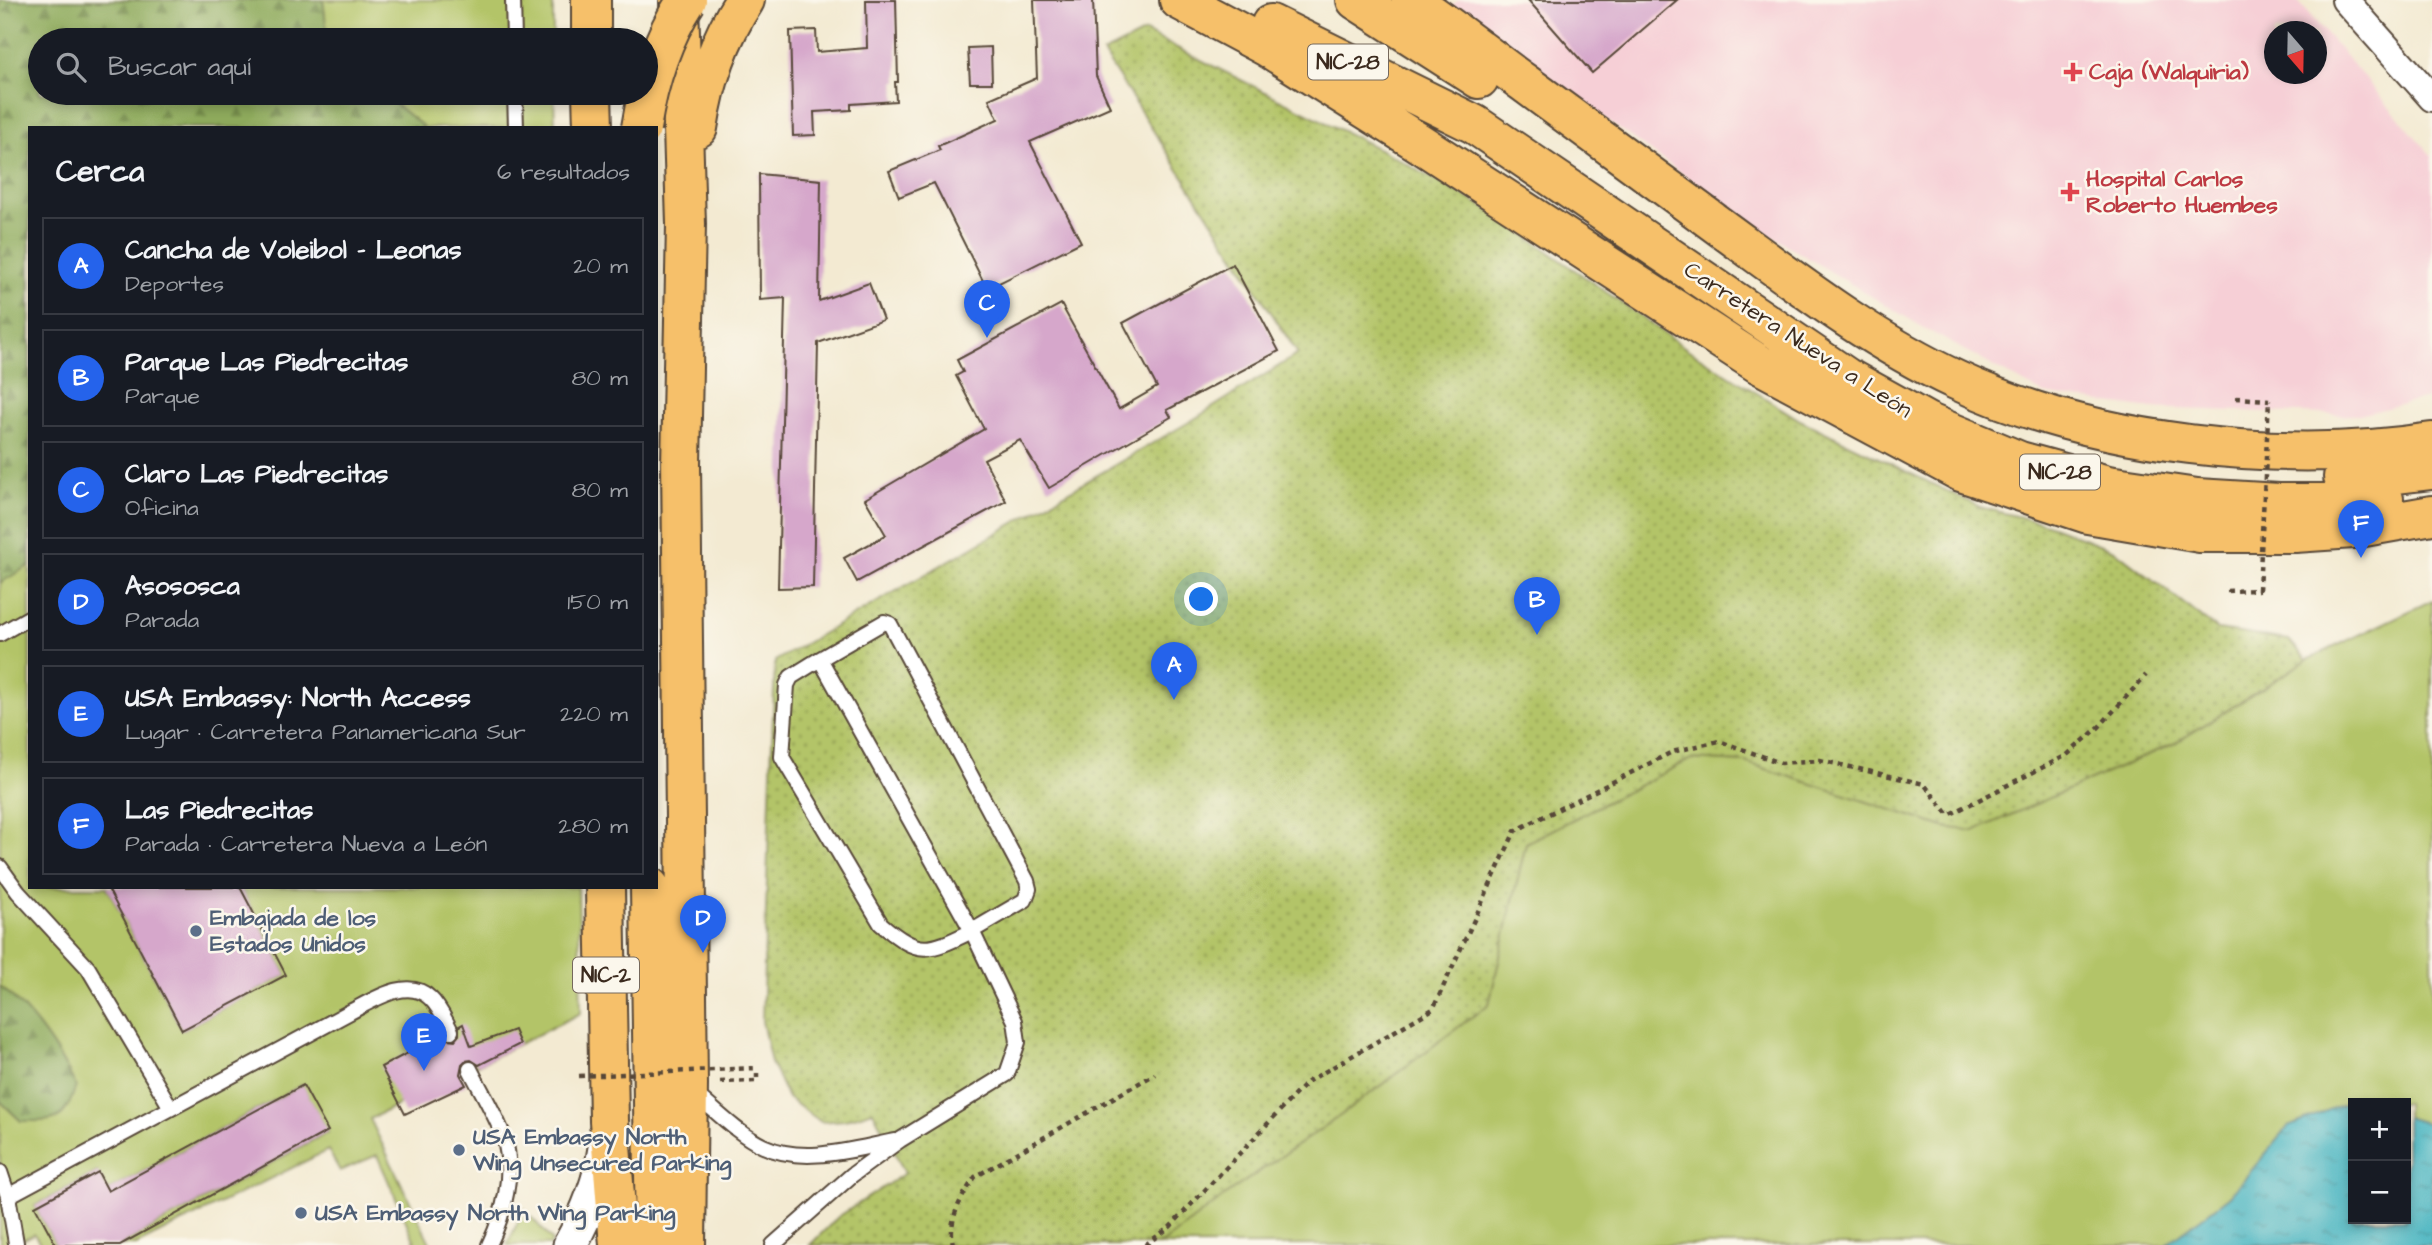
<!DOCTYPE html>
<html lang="es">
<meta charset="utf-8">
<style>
:root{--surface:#171b24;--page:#20242c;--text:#f1f3f6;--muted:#9ea1a6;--line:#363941;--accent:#2563eb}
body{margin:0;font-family:"Architects Daughter",sans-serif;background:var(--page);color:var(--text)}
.controls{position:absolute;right:21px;bottom:21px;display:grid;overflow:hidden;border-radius:0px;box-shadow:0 4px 10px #0003}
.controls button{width:63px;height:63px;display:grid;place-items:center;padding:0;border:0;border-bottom:2px solid var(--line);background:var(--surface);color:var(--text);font:35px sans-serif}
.compass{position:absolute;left:2264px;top:21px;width:63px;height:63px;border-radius:50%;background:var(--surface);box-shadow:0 4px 10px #0003;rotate:160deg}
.you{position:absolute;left:1202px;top:600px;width:24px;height:24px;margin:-18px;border:5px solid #fff;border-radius:50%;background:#1a73e8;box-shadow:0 0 0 10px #1a73e833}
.badge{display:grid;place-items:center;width:46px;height:46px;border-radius:50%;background:var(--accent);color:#fff;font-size:23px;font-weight:700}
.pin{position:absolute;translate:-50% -58px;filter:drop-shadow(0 2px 4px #0008)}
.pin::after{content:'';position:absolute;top:37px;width:24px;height:21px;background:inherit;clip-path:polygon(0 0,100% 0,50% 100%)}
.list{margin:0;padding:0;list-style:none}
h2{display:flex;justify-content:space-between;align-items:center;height:91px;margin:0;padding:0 28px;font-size:30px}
h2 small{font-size:23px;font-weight:400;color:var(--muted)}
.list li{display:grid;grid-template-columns:46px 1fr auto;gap:21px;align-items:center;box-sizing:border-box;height:98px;margin:0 14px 14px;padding:0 14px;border:2px solid var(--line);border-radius:0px}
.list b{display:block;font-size:26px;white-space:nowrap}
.list p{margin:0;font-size:23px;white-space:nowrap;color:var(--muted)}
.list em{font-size:23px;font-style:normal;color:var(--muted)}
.icon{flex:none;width:38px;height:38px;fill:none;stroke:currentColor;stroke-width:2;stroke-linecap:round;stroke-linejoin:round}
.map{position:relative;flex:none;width:2432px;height:1245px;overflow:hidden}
.search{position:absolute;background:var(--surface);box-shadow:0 4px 10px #0003;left:28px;top:28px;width:630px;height:77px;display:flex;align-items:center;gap:18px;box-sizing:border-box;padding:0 24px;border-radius:38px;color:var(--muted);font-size:26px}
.panel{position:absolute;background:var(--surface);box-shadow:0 4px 10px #0003;left:28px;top:126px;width:630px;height:763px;border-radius:0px}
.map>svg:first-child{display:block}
.built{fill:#f6cfd6;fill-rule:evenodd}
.grass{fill:#b3c467;stroke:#777742;stroke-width:2}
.forest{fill:url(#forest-firs);stroke:#646a3d;stroke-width:2}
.park{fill:url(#park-dots);stroke:#777742;stroke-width:2}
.water{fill:url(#water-ripples);stroke:#406e6f;stroke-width:2}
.building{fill:#d6a7cb}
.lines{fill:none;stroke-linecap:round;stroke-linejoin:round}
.service-casing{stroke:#574739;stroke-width:18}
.minor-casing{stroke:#574739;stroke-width:30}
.tertiary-casing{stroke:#574739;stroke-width:37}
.trunk-casing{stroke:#574739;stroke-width:42}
.path{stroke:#574739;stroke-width:4.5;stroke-dasharray:5 5;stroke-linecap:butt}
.service{stroke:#fff;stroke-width:14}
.minor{stroke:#fff;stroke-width:26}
.tertiary{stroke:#fff;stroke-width:33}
.trunk{stroke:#f6c06b;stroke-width:38}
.trunk-bridge-casing{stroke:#574739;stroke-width:42;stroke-linecap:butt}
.path-bridge{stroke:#574739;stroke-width:4.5;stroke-dasharray:5 5;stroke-linecap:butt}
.trunk-bridge{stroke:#f6c06b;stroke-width:38}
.health-dot{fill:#e0444e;stroke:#fbf7ec;stroke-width:2.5}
.service-dot{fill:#5c6f8a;stroke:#fbf7ec;stroke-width:2.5}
.labels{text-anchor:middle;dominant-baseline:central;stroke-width:5;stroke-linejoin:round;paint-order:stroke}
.shield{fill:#fbf7ec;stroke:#75685c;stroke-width:2}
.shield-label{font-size:21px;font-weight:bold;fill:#3b2a1e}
.health-label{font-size:23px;font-weight:bold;fill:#be3a42;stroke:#fbf7ec;text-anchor:start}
.street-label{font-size:23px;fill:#3b2a1e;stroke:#fbf7ec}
.service-label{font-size:23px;font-weight:bold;fill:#4e5e75;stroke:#fbf7ec;text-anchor:start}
</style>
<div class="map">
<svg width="2432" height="1245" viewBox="0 0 2432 1245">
<defs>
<pattern id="forest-firs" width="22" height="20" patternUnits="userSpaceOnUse" patternTransform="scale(1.75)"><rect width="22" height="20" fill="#8eaa5c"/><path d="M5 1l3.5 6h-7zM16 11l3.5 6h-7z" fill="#758b4b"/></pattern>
<pattern id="park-dots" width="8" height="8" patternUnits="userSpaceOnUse" patternTransform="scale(1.75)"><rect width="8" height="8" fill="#b3c467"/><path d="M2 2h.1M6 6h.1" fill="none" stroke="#939f54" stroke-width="1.8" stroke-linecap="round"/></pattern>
<pattern id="water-ripples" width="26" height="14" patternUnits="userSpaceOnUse" patternTransform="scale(1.75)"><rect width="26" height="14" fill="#45b3c0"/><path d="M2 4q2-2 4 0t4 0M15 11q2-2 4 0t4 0" fill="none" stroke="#3b929b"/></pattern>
</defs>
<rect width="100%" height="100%" fill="#fbf7ec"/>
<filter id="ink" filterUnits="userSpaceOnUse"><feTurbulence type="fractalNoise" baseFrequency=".0143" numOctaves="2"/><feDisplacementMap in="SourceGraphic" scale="14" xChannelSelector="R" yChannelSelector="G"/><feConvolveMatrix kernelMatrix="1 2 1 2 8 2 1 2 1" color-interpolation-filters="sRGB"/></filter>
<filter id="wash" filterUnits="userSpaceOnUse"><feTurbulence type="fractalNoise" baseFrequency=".00686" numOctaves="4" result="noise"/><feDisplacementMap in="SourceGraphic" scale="28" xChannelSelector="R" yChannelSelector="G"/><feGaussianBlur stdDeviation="1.57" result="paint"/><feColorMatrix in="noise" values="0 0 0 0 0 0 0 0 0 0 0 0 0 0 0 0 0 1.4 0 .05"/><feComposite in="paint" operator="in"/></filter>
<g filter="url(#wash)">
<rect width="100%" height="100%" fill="#f3ead2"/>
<path class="built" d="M1459,0h838l135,156v241l-73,18 -215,-7 -100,-14 -120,-66 -164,-99 -311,-221zM2274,32h42v42h-42z"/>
<path class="grass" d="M323,0h230v40h-225z
M381,93h173l1,35h-130z
M30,565v322h77l75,143 104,-55 -46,-88h338l3,126 -211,106 61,126h-20l4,-3 -38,-87 -37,16 -12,-21 -192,95h-16l208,-113 -26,-47 -194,106 -11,-19 -62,34 21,39h-15l-7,-11 -21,11h-13v-144l21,20 55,-35c-19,-37 -43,-73 -76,-100v-403l11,-8z
M2432,600v525l-26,-8v-14h-43l-10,-3 -65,27 -58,69 -64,49h-1006l68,-52 116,-80 145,-109 37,-161 165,-84 54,3 199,65 30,4 201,-88 132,-83z
M524,1209l28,31 -1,5h-44z"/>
<path class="forest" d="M0,0h323l5,40h-288v53h341l44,35h-395v437l-30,18z
M0,986c33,27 57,63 76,100 -12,37 -18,35 -55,35l-21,-20z"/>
<path class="park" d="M1145,32l238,119 108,60 196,138 113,71 180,87 67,17 67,26 104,80 71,10 18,20 -132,83 -201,88 -30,-4 -199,-65 -54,-3 -165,84 -37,161 -145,109 -116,80 -68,52h-350l28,-28 67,-44 -32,-62 -28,9 -24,2 -33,-24 -17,-35 -9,-42 13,-360 416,-240 107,-67 -195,-301z"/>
<path class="water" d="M2353,1100l10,3h-10v116h53v-102l26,8v120h-266l64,-49 58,-69z"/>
<g id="blocks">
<path class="building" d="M866,0h30l2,82h-3l1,19 -45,3v6l-37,2 1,23 -22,1 -3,-105 26,-1 1,22 50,-4z
M1034,0h59l3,76 14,31 -80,35 51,100 -94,47 -53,-106 -35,14 -10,-26 51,-21 -2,-4 60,-27 -9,-20 48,-21z
M1528,0h149l-85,73z
M991,47l1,36h-22l-2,-35z
M759,174l62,6 -2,121 50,-18 14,37 -65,23 -5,244 -35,1 7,-290 -25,2z
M1233,264l46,87 -112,59 4,7 -122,71 -29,-48 -36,19 22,42 -149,81 -13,-24 42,-23 -21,-36 119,-70 -28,-53 7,-4 -6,-12 104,-56 58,105 38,-22 -34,-64z
M107,887h133l46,88 -104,55z
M463,1024l8,22 43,-16 6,14 -41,21 -8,-5 -6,1 -3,3 -2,10 6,11 -61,29 -24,-47 61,-32 5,4 8,1 4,-5v-9z
M303,1085l25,46 -208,114h-64l-21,-39 63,-34 10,19z"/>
</g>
</g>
<g filter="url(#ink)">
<use href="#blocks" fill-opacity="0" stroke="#574739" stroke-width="2"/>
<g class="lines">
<defs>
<path id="service" d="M513,0l1,40
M515,93l1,35
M0,634l30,-17
M0,867l18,25 70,76 83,140
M470,1069c11,22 26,46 34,69 11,34 0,76 -15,107
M694,1093c22,18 44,41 69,53 41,19 90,3 132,-5
M0,1172l8,24
M16,1243l-8,-47 342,-184c22,-11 58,-36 80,-14 9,8 15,22 21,33
M773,1245l79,-70 48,-35 107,-66 11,-32 -3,-21 -43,-90 53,-31 4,-11 -2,-8 -137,-257 -6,-2 -64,37 152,272c-43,21 -52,26 -91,-7l-99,-167 5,-72 4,-8 29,-18"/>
<path id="minor" d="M2345,0l87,98"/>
<path id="tertiary" d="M570,1245c17,-31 30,-62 35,-97"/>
<path id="trunk" d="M591,0v40
M1179,0l88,47 151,95 341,222 202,108 127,42 112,19h95l58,-4 79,-14
M1356,0l123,79
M1411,0c38,25 75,55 112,82 73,54 146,107 219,161 68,50 137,101 214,137 138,65 326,85 476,62
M679,2l7,222 -5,240 7,620 -2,161
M1271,24l203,100 372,253 81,45 93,39 88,24 89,13 82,5h70l35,-4
M592,93l1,35
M698,128c7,-47 21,-89 47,-128
M2343,477h29l60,-7
M605,887l4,234 10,124
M650,887l5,358"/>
</defs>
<use href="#service" class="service-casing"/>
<use href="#minor" class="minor-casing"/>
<use href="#tertiary" class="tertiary-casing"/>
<use href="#trunk" class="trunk-casing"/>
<path class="path" d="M2236,398l33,2
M2227,591l32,-1
M720,1082l37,-1v-13
M953,1245c-5,-27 8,-47 22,-68l180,-103
M1145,1245l25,-18 137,-145 126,-73 82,-178 157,-79 47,-11 62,22 39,-3 104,24 25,31 118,-60 32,-28 47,-52"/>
<use href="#service" class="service"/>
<use href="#minor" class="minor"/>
<use href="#tertiary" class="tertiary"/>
<use href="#trunk" class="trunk"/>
<defs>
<path id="trunk-bridge" d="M641,128c7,-44 21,-90 46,-128"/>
</defs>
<use href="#trunk-bridge" class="trunk-bridge-casing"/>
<path class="path-bridge" d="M2259,590l10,-190
M579,1076l178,-8"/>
<use href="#trunk-bridge" class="trunk-bridge"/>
</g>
</g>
<g class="health-dot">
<path d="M2069.5 61.5h7v7h7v7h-7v7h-7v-7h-7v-7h7z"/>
<path d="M2066.5 181.5h7v7h7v7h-7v7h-7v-7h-7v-7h7z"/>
</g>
<g class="service-dot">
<circle cx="196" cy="931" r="7"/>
<circle cx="459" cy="1150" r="7"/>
<circle cx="301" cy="1213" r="7"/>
</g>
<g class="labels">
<g class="shield">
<rect x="1308" y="44.5" width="80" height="35" rx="5"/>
<rect x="2020" y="454.5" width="80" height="35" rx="5"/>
<rect x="573" y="957.5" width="66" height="35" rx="5"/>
</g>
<g class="shield-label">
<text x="1348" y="62">NIC-28</text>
<text x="2060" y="472">NIC-28</text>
<text x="606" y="975">NIC-2</text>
</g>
<g class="health-label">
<text x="2089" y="72">Caja (Walquiria)</text>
<text x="2086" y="179">Hospital Carlos<tspan x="2086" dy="26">Roberto Huembes</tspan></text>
</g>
<g class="street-label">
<text transform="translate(1798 340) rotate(33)">Carretera Nueva a León</text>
</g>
<g class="service-label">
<text x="210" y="918">Embajada de los<tspan x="210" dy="26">Estados Unidos</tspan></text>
<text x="473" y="1137">USA Embassy North<tspan x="473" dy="26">Wing Unsecured Parking</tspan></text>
<text x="315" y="1213">USA Embassy North Wing Parking</text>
</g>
</g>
</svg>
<div class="controls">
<button>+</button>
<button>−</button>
</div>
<svg class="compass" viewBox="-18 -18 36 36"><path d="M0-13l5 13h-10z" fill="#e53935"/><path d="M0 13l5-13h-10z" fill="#9ea1a6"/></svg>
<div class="you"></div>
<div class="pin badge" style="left:1174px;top:700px">A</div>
<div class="pin badge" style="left:1537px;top:635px">B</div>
<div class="pin badge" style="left:987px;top:338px">C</div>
<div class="pin badge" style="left:703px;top:953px">D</div>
<div class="pin badge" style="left:424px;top:1071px">E</div>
<div class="pin badge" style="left:2361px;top:558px">F</div>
<div class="search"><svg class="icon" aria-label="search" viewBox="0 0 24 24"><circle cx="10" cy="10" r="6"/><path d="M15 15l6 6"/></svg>Buscar aquí</div>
<section class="panel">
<h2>Cerca<small>6 resultados</small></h2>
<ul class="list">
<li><span class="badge">A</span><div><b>Cancha de Voleibol - Leonas</b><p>Deportes</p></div><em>20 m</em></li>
<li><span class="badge">B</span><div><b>Parque Las Piedrecitas</b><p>Parque</p></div><em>80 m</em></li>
<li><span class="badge">C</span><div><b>Claro Las Piedrecitas</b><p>Oficina</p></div><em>80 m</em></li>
<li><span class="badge">D</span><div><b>Asososca</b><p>Parada</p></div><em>150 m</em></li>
<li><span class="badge">E</span><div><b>USA Embassy: North Access</b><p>Lugar · Carretera Panamericana Sur</p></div><em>220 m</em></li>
<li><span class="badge">F</span><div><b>Las Piedrecitas</b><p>Parada · Carretera Nueva a León</p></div><em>280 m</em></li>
</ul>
</section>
</div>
